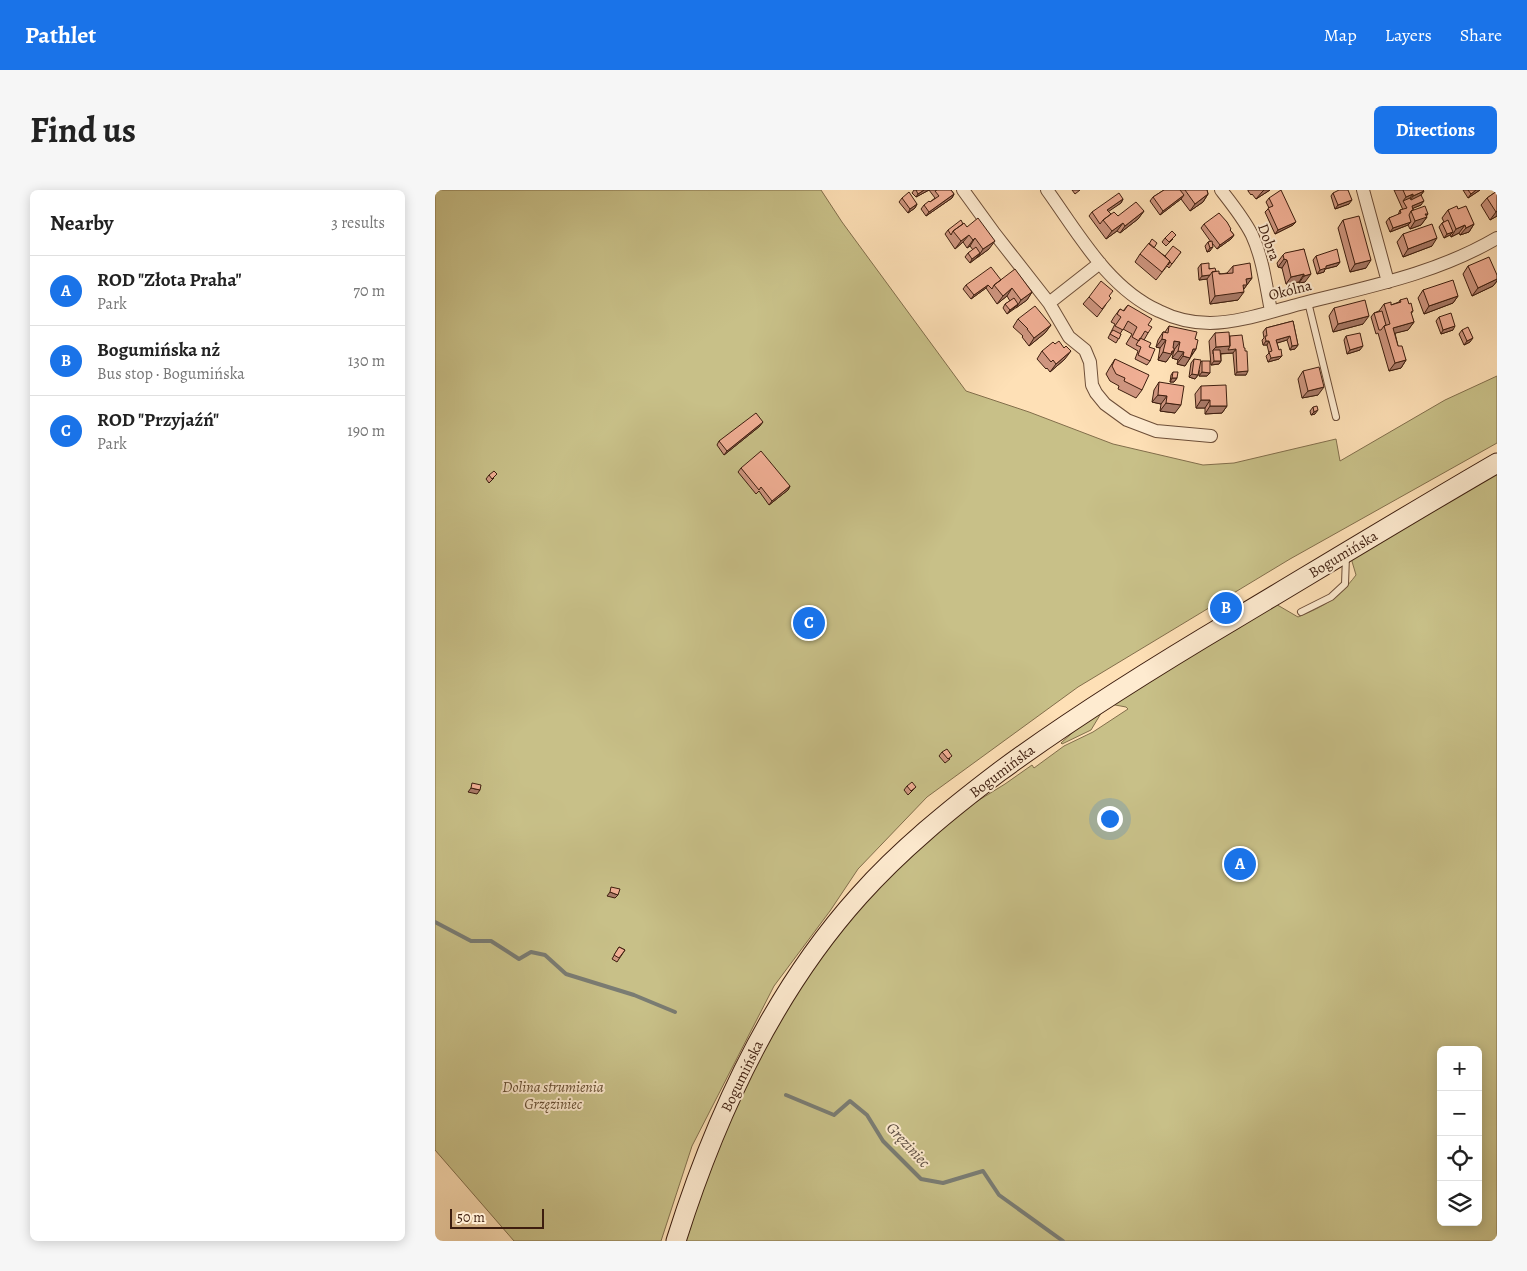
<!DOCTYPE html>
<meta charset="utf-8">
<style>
:root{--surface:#fff;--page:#f6f6f6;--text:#222;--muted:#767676;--line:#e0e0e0;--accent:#1a73e8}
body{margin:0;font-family:Alegreya,serif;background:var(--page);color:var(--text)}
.controls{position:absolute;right:15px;bottom:15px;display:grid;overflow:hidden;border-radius:8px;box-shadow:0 2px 12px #0003}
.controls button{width:45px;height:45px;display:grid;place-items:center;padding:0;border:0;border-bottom:1px solid var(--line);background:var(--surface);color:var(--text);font:25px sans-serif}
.scale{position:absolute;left:15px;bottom:12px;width:94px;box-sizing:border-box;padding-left:5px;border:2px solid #3d1d0e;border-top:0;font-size:14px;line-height:18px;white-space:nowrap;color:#3d1d0e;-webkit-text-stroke:4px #feebd0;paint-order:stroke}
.you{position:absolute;left:674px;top:628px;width:18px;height:18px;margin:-12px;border:4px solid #fff;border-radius:50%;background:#1a73e8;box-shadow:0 0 0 8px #1a73e833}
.badge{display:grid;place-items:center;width:32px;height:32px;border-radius:50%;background:var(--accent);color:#fff;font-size:16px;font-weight:700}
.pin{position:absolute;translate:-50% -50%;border:2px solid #fff;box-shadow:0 1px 5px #0006}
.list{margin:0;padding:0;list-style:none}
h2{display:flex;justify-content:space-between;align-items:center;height:65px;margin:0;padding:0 20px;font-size:21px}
h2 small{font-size:16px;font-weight:400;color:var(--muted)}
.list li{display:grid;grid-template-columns:32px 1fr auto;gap:15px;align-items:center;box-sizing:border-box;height:70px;padding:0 20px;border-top:1px solid var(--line)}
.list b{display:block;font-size:19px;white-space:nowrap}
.list p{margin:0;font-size:16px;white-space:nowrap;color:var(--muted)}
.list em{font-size:16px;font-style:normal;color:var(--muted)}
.icon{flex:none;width:28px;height:28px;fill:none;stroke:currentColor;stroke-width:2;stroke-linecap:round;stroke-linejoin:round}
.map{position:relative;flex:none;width:1062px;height:1051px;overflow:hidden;border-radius:8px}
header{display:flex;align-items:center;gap:30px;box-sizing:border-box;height:70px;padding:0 25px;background:var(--accent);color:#fff}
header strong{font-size:24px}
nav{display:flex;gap:28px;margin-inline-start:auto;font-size:18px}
.intro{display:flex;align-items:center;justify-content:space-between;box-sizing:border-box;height:120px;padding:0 30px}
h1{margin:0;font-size:35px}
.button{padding:12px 22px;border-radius:8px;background:var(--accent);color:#fff;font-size:18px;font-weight:700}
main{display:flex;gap:30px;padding:0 30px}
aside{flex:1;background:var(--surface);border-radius:8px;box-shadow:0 2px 12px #0003}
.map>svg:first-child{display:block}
.green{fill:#c8c088;stroke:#826e4b;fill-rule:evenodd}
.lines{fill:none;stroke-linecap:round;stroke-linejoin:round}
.stream{stroke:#7a7c73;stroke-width:4}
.lane-casing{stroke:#6d4e38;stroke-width:8}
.street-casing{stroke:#6d4e38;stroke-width:14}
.secondary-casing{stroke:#3d1d0e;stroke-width:21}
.lane{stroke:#feebd0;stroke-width:6}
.street{stroke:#feebd0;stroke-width:12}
.secondary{stroke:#feebd0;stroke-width:19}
.wall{fill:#cf9680;stroke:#3d1d0e}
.shaded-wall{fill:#a97a68;stroke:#3d1d0e}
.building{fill:#f1af95;stroke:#3d1d0e}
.labels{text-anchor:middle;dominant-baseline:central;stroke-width:4;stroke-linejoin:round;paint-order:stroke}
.street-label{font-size:15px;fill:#3d1d0e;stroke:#feebd0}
.park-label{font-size:15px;font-style:italic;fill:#674e33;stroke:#feebd0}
.water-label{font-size:16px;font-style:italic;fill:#5b4c41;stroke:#feebd0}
</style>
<header>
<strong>Pathlet</strong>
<nav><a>Map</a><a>Layers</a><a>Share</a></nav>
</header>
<div class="intro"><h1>Find us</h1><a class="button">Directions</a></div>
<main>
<aside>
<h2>Nearby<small>3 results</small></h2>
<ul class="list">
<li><span class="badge">A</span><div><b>ROD &quot;Złota Praha&quot;</b><p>Park</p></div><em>70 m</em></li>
<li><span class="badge">B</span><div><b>Bogumińska nż</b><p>Bus stop · Bogumińska</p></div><em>130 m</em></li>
<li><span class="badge">C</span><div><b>ROD &quot;Przyjaźń&quot;</b><p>Park</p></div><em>190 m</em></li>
</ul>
</aside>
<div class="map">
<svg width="1062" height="1051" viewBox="0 0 1062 1051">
<rect width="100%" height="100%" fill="#fee0b6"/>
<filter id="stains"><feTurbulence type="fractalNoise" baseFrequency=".004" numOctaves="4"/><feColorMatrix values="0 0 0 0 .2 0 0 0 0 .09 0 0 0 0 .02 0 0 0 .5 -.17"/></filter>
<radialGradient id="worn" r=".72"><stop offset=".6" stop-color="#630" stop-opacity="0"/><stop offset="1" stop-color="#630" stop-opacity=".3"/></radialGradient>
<path class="green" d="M0,0h386l21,32 124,169 63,21 84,32 90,21 31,-2 102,-24 4,22 105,-61 52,-24v67l-207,116 -212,128 -151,110 -69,72 -28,42 -56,75 -82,160 -31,95h-147l-79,-91z
M1062,281v770h-815l19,-56 64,-141 54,-88 74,-86 65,-57 47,-29 27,-19 2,3 30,-22 29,-14 35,-23 -2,-2 -16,-3 164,-101 24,14c26,-11 40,-18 58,-42l-5,-17zM1006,860h37v172h-37z
M668,520l-12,20 -29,14 -1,-1 31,-28z"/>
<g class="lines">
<path class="stream" d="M0,732l36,19h20l28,18 12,-7 14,3 21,19 68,21 41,17
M351,905l48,20 16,-14 17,14 16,26 38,38 22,4 40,-12 16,24 64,46"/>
<defs>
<path id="lane" d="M873,112l28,115
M866,422l30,-15 14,-13 1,-28"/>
<path id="street" d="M528,0l32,44 54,69 20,34 16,13 5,12 2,23 4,8 9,11 22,16 29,11 55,5
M612,0c31,43 61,98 112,121 16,8 34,12 51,12 28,0 63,-12 90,-19 67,-17 136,-30 197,-66
M786,0c11,14 23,29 31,45 11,24 14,51 19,76
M928,0l25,92
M614,113l51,-40"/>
<path id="secondary" d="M241,1051c39,-124 95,-247 183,-345 41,-46 90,-86 140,-124 76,-56 155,-105 236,-153 87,-52 174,-105 262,-156"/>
</defs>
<use href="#lane" class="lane-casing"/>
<use href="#street" class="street-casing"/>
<use href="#secondary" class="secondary-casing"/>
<use href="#lane" class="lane"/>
<use href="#street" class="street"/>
<use href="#secondary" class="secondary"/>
</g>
<path class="wall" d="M479,0h15l-13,7 -4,-4z
M494,0h22l3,4 -2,4 -26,18 -5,-7 3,-4 6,-3 5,-4z
M637,0h8l-5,4z
M729,0h43l1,4 -5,8 -13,9 -9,-12 -21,16 -10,-14 3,-4z
M813,0h22l-14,9 -4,-5 -1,1 -3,-4z
M959,0h29l1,1 -3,4v10l-8,3v2l15,4 -2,2 1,1 -6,8 -11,4 -2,-4 -18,7 -4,-10 3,-4 9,-3 2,-5h3z
M1028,0h17l-12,8z
M1062,1v25l-7,4 -9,-15 6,-7z
M898,3l16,11 -14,5 -4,-13z
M467,8l15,6 -2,4 -7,5 -9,-11z
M834,8l24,27 -18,9 -10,-22 4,-4 -3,-6z
M688,9l-2,4 -13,8 3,3 7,2 26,-5 -6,8 -18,14 -3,-2 -11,8 -17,-23 3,-4z
M1023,19l16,15 -5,8 -9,3 -1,-2 -8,4 -1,-2 -6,3 -5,-11 3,-4 2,-1 -2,-4 6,-8z
M908,30l23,48 -16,4 -12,-44z
M528,34l4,3 22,22 -19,14 -5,-6 3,-4 5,-3 -3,-4 -3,2 -4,-6 -8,7 -10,-15 3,-4z
M769,34l26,6 4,5 -3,4 -14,10 -5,-6 -2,8 -3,1 -2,-6 3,-4h3l-10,-14z
M968,44l29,12 -29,11 -6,-15z
M730,48l8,1 -7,7 -4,-4z
M719,58l11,8 16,-4 -12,16 -2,-2 -11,14 -21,-18 5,-8z
M869,59l1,33 -6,1v-1l-13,2 -4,-16 -4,-1 -1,-4 6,-8z
M881,66l24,6 -3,4 -12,3 -1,3 -7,2 -4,-14z
M766,74l20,10 6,-1 6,-7 19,12 -9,12 -5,10 -28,4 -3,-25 -8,1 -1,-12z
M1033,76l29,9v6l-4,5 -21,10 -9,-22z
M566,90l31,12 -5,8 -20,14 -4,-6 2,-4 5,-3 -3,-5 -10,8 -11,-16 -15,11 -8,-10 3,-4z
M988,100l35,6 -5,7 -29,11 -6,-16z
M654,107h20l-4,9 -8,11 -14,-13z
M965,110l9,4 4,7 -2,3 3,8 -6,8 -13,3 3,13 8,14 -5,8 -12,3 -11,-38 -2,1 -5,-17 3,-4 5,-2 5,-7 7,1 8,-3z
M693,115l20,20v8l-4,7 5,7 1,14 -3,4 -12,-6 3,-8 -12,-7 6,-10 -9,-5 -3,5h1l-5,9 -8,-5 7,-14 -4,-2 3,-5 6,-8 3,2z
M899,118l29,16 -30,8 -4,-16z
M1004,127l14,13 -12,4 -5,-13z
M583,129l33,6 -6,8 -16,13 -7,-9 1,-1 -10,-9z
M858,131l5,24 -3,4 -5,1 -3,-10 -10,3 2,7 3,6 -3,3 -11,3 -2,-6 3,-3 -2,-8h-4l-1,-5 2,-2 -1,-6 3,-4z
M734,136l26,13 1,10 -11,17 -8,-2 1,-4 -6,-2 2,-8 -8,12 -8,-2 2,-12 -4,-1 2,-7 5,-8h2z
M1027,140l8,12 -6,3 -5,-11z
M780,143l15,3 16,39h-11l-2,-22 -12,1v7l-2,3 -8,1 -2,-24z
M911,146l14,14 -13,4 -3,-14z
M607,161l23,8 -15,13 -3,-4 -1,1 -9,-10z
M680,169l27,31 -6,8 -18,-9 1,-3 -9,-5 -4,-7 4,-7z
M759,169l6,4 2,-2 8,12 -3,3h-8v-6l-1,5 -3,4 -6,-2 2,-14z
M868,181l15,24 -16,3 -4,-19z
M738,182l4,6 -3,4h-4l1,-7z
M724,192l16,31 -15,-2 1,-7 -9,-2 2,-12z
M766,196l26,20 -5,7 -17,1v-6h-9l-1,-14z
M878,217l2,7 -4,1 -1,-4z
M325,236l-36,29 -7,-10 2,-4z
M306,278l49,18 -2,4 -19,15 -10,-14 -3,3 -18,-22z
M54,285l5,3 -5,5 -3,-4z
M507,562l8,7 -5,4 -6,-7z
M472,596l9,1 -8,8 -4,-5z
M184,757l6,3 -8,12 -5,-3z"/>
<path class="shaded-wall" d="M489,0h5l-13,7 2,-3z
M829,0h6l-14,9 6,-7z
M1041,0h4l-12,8 3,-4z
M989,1l-6,8 -10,4 5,-7z
M519,4l-2,4 -26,18 3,-4z
M773,4l-5,8 -13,9 5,-7z
M978,4l-6,8 -4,-1 3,-4z
M749,5l-3,4 -21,16 3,-4z
M688,9l-2,4 -16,11 2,-4z
M917,10l-3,4 -14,5 3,-4z
M989,11l-3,4 -12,5 3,-4z
M482,14l-2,4 -7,5 2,-4z
M709,21l-6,8 -18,14 5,-7z
M1062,21v5l-7,4 6,-8z
M990,24h3l-3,4 2,-1 -6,8 -11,4 5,-8z
M861,32l-3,3 -18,9 3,-4z
M976,32l-3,3 -18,7 3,-4z
M688,33l-6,8 -11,8 6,-8z
M1039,34l-5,8 -9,3 6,-7z
M1030,35l-6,8 -8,4 5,-8z
M1018,42l-3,3 -6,3 3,-4z
M534,45l-6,7 -8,7 6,-8z
M799,45l-3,4 -14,10 3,-4z
M540,48l-5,8 -3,2 6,-8z
M1002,48l-5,8 -29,11 5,-8z
M560,51l-6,8 -11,8 5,-8z
M778,57l-3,4 -3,1 3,-4z
M545,63l-3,4 -7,6 2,-4z
M849,69l3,1 -5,8 -4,-1z
M936,70l-5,8 -16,4 5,-8z
M905,72l-3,4 -12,3 -1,3 -7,2 3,-4 6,-4z
M869,84l-5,8 -13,2 5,-7z
M876,84l-6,8 -6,1 5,-7z
M775,85l-3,4 -8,1 3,-4z
M817,88l-11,15 3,-1 -6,8 -28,4 5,-8 31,-17z
M1062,89v2l-4,5 -21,10 6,-8z
M553,95l-2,3 -15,11 3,-4z
M577,98l-5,8 -10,8 6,-8z
M597,102l-5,8 -11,8 5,-8z
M1023,106l-5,7 -29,11 5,-8z
M583,114l-3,3 -8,7 3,-4z
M934,126l-6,8 -30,8 5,-8z
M979,132l-6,8 -20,5 5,-7z
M616,135l-6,8 -16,13 5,-8z
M1020,136l-2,4 -12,4 2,-4z
M855,146l-3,4 -13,4 2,-4z
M1038,148l-3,4 -6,3 3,-4z
M727,149l4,1 -6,8 -4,-1z
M739,151l6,1 -6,8 -5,-1z
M831,151h3l-2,4h-4z
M863,155l-3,4 -5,1 2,-4z
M795,156l6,3 -3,4 -20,1v-4l3,-3z
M928,156l-3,4 -13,4 3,-4z
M758,159h3l-6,8z
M636,161l-6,8 -15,13 6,-8z
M737,161h2l-8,11 -8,-2 5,-8z
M743,161l6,1 -6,8 -6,-2z
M748,166l7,2 -5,8 -8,-2z
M847,166l-3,3 -11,3 3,-4z
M971,170l-5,8 -12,3 6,-8z
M779,171h7l-2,3 -8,1z
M813,181l-2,4h-11l2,-3z
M767,182l8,1 -3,3h-8z
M757,184l6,1 -3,4 -6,-2z
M737,188h5l-3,4h-4z
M889,197l-6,8 -16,3 6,-7z
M723,205l9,1 -6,8 -9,-2z
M766,210h9l-5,8h-9z
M731,213l15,2 -6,8 -15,-2z
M775,216h17l-5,7 -17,1z
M883,220l-3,4 -4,1 3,-3z
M328,232l-3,4 -36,29 3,-4z
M355,296l-2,4 -19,15 3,-4z
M36,598l9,2 -3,4 -9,-2z
M175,702l8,3 -3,3 -8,-2z"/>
<path class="building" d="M481,0h8l-6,4z
M502,0h14l3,4 -25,18 -5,-7 5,-4 1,1 9,-6 -4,-5z
M729,0h16l4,5 -21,16 -10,-14z
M750,0h22l1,4 -13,10z
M846,0l15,32 -18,8 -10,-22 5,-2 -4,-8z
M904,0h9l4,10 -14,5 -5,-12z
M968,0h20l1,1 -11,5v-2l-7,3z
M1033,0h8l-5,4z
M1062,1v20l-1,1 -9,-14z
M474,2l8,12 -7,5 -8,-11z
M684,3l4,6 -16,11 4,4 -8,6 -3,4 -8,-12z
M986,5l3,6 -12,5 1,4 -2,1 -2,4 2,7 -18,6 -4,-10 12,-5 -1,-3 7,-2 -4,-7 7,-3 1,2z
M701,12l8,9 -19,15 -2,-3 -11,8 -9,-11 11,-8 4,4z
M990,16l3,8h-3l2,3 -12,4 -4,-10z
M1022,16l1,3 8,-3 8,18 -8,4 -1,-3 -9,4 -8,-19z
M784,23l8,9 4,7 -1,1 4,5 -14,10 -16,-21z
M924,26l12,44 -16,4 -12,-44z
M543,28l17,23 -12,8 -8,-11 -2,2 -4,-5 -8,6 -8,-10 11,-8 3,4z
M526,30l2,4 -10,7 -2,4 -3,-5z
M1013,30l5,12 -6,2 -5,-11z
M997,34l5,14 -29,11 -5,-15z
M737,41l4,4 -7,7 -4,-4z
M717,49l5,4 -3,5 -5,-4z
M777,51l1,6 -3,1 -2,-6z
M714,53l21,18 -8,11 -22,-18z
M738,56l8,6 -9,12 -2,-2 -2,3 2,-4 -5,-5z
M541,57l4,6 -8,6 -4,-6z
M869,59l7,25 -7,2v-2l-13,3 -4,-17 -3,-1 -1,-4 2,-2z
M902,59l3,13 -14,4v2l-6,2 -4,-14z
M1054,67l8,18v4l-19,9 -10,-22z
M774,73v6l6,-1 1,3 -4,1 -2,3 -8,1 -1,-12z
M815,73l2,15 -6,1 1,6h-4l1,7 -29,4 -3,-24 7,-1v3h2l12,-1v-7z
M556,77l10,13 -7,5 -2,4 -4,-4 -14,10 -8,-10z
M580,79l17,23 -11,8 -9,-12 -9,8 -9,-11z
M1018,90l5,16 -29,10 -6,-16z
M666,91l12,10 -4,5 2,2 -9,11 -13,-12z
M579,108l4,6 -8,6 -5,-6z
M972,108l2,6 2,-1 2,8 -2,1 3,10 -21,6 5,18h4l4,14 -11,3 -11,-37 6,-2 -6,-20 7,-2v3l10,-3 -1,-2z
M930,110l4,16 -31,8 -4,-16z
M693,115l24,14 -4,6 4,2 -4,6 -3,-2 -6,10 -7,-4 5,-10 -9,-6 -5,9 -8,-4 6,-9 -4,-3 3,-5 4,2z
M600,116l16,19 -17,13 -7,-9h1l-10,-10z
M947,121l4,14 -2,1 -3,4h-2l-5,-17z
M1016,123l4,13 -12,4 -4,-13z
M858,131l5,24 -6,1 -2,-10 -14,4 3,10 2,-1 1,7 -11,2 -2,-6 3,-1 -3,-10h-3l-1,-5h2l-1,-8z
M734,136l28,6 -2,7 3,1 -2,9h-3l-3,9 -7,-2 1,-4 -6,-1 2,-9 -6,-1 -1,7h1v3h-2l-1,3 -8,-2 3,-12 -4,-1 1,-7 5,1z
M1033,137l5,11 -6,3 -5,-11z
M678,140l8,4 -2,5 -9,-5z
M794,142l1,14 -14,1 -1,-14z
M925,143l3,13 -13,4 -4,-14z
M807,145l2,13h1v3h2l1,20 -11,1 -1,-23 -8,1 2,-4v-10z
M705,148l11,5 -2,4 6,2 -5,12 -12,-6 3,-8 -5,-2z
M624,151l5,7 2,-2 5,5 -15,13 -3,-4 -2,2 -9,-11 11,-9 2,2z
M778,160h7l1,11h-7z
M680,169l34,16 -7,15 -18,-9 1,-3 -9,-4 -4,-8z
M759,169l7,1 -3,15 -6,-1z
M767,171h8v12l-8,-1z
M884,177l5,20 -16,4 -5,-20z
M738,182h5l-1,6h-5z
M724,192l25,4 -3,19 -15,-2 1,-7 -9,-1z
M791,195l1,21h-17v-6h-9v-14z
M882,216l1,4 -4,2 -1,-5z
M321,223l7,9 -36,29 -8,-10z
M326,261l29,35 -18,15 -11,-14 -2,3 -18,-22z
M59,281l3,3 -5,5 -3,-4z
M512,559l5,7 -4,3 -6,-7z
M477,592l4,5 -5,4 -4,-5z
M37,593l9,2 -1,5 -9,-2z
M176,697l9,2 -2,6 -8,-3z
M184,757l6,3 -6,8 -5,-3z"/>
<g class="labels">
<g class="street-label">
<text transform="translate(834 52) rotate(70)">Dobra</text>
<text transform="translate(855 100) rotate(-14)">Okólna</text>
<text transform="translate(908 364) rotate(-31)">Bogumińska</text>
<text transform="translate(567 581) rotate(-37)">Bogumińska</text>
<text transform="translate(307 886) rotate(-64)">Bogumińska</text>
</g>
<g class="park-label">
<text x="118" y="897">Dolina strumienia<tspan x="118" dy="17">Grzęziniec</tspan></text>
</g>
<g class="water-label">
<text transform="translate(473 955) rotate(47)">Gręziniec</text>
</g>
</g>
<rect width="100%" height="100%" filter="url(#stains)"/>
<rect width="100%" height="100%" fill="url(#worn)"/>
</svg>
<div class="controls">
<button>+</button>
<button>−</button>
<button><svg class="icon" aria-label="locate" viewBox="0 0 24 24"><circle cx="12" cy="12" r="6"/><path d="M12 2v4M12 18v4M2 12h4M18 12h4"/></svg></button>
<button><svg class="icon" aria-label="layers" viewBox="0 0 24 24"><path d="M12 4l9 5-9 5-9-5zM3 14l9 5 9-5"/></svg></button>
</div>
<div class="scale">50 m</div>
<div class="you"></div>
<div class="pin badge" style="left:805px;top:674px">A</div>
<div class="pin badge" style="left:791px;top:418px">B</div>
<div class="pin badge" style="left:374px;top:433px">C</div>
</div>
</main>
